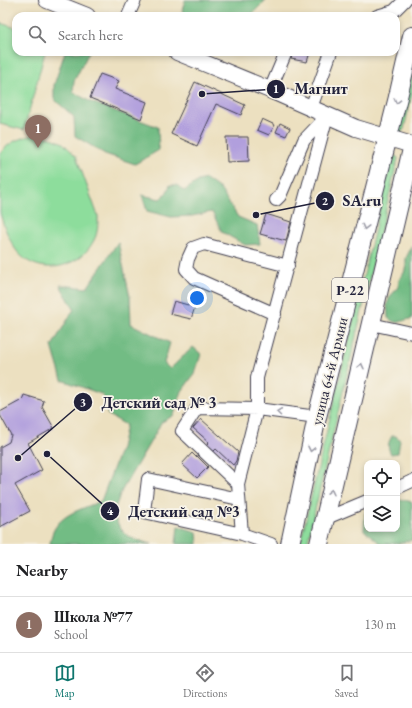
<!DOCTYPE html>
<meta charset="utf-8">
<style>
:root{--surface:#fff;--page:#f2f2f2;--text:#202124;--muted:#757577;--line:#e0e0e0;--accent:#0f766e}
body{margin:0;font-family:"EB Garamond",serif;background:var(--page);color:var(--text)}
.controls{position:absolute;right:12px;bottom:12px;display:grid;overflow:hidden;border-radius:8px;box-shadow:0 2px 6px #0003}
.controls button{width:36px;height:36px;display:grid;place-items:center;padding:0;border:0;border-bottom:1px solid var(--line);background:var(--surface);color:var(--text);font:20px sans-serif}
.you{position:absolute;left:197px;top:298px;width:14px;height:14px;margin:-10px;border:3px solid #fff;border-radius:50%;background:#1a73e8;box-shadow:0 0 0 6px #1a73e833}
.badge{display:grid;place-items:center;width:26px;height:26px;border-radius:50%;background:var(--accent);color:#fff;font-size:13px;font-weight:700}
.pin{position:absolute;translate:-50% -33px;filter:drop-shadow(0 1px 2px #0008)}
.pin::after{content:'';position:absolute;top:21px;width:14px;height:12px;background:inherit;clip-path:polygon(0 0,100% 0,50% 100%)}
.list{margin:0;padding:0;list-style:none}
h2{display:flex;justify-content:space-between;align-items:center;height:52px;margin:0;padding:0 16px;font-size:17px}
h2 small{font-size:13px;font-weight:400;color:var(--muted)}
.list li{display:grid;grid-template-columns:26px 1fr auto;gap:12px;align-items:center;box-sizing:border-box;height:56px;padding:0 16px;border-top:1px solid var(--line)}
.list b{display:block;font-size:15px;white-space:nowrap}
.list p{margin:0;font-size:13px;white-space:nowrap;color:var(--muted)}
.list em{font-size:13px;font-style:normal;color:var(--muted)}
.icon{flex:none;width:22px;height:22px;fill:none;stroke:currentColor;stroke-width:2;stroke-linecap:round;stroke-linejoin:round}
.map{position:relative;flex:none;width:412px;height:544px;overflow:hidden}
.search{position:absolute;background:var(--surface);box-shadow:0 2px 6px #0003;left:12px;right:12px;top:12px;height:44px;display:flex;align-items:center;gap:10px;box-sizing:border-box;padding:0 14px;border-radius:12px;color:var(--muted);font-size:15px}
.sheet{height:108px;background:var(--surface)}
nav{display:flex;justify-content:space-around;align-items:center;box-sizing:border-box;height:56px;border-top:1px solid var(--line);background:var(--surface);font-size:11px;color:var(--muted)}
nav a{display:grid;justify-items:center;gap:2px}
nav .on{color:var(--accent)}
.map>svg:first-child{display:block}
.green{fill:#8ddd9c;stroke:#58806c}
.forest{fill:#72bc84;stroke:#4a6f60}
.building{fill:#b19fdd}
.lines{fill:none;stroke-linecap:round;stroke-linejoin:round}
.minor-casing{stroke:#403e4f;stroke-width:14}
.major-casing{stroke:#403e4f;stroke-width:18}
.highway-casing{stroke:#403e4f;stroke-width:20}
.minor{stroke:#fff;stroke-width:12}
.major{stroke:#fff;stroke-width:16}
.highway{stroke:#fff;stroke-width:18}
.oneway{stroke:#9c9ca7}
.labels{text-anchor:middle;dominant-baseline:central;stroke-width:3.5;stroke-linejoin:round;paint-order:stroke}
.shield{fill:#f7f3e8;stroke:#62616f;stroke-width:1}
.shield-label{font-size:14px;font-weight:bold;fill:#22223b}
.street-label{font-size:15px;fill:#22223b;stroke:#f7f3e8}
.leader{fill:none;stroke:#22223b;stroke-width:1.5}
.callout-dot{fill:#22223b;stroke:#f7f3e8;stroke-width:1.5}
.mark-label{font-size:12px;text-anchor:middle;font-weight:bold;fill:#fff}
.callout-label{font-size:16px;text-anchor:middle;font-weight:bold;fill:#22223b;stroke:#f7f3e8;stroke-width:3.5;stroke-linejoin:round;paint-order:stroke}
</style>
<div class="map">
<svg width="412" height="544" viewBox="0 0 412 544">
<rect width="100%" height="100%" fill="#f7f3e8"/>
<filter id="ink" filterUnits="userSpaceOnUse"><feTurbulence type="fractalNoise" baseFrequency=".025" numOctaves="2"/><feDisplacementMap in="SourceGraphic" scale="8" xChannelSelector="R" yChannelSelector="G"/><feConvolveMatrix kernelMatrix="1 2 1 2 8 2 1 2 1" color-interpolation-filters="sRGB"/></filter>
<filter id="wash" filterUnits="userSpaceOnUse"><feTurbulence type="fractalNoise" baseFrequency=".012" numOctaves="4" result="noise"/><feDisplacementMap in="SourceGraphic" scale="16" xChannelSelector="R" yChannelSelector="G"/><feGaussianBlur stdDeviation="0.9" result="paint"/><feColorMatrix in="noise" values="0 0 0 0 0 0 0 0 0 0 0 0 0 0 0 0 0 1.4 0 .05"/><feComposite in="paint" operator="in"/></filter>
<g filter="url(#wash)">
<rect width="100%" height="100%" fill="#ece0c0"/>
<path class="green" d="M0,23l16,5v24h29l-21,78 -24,-6z
M412,68v25l-8,36 -4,5h-2z
M34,135l10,1 10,3 9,4 13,13 22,60c0,8 0,17 -4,24 -15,31 -61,38 -80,7 -5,-8 -13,-27 -14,-35 0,-18 0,-40 0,-58 8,-12 20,-16 34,-19z
M396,156l2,2 -91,386h-7l92,-387z"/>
<path class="forest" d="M185,0h81l-16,16h-58l-10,-5z
M65,52h24l-15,29 -1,11 18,10 67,25 1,23 -24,14 -30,-10 -30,-18 -1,-19 -20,-18v-14z
M206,179l14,10 18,28 19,8 3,19 -15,1 -23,-13 -10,-20 -20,4 -21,1 -24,-6 -5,-16 18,4 7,-7 3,-7h7l7,6 14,-10z
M118,242l12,55 1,27 39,19 -6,20 6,6 23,-22 8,7 -6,19 -13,18 -8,24 -12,7 -40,68 -9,23c8,22 16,26 39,31h-102c3,-29 28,-33 51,-43l20,-53 5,-23 -19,-11 2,-10 -8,-10 -39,-14 -10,-34 22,-37 -14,-24 27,3z
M412,246v73c-11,0 -13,8 -24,-1l-1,-14 3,-7 8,-10 1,-7 5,-7 2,-7v-8z
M392,436h4l4,4 -2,13 -7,1c-4,-7 -3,-11 1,-18z
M400,499l12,3v38l-11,3 -20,1 -17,-14 1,-17 2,-1v17h30v-29z
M178,526l19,6 1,12h-22z"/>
<g id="blocks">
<path class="building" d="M293,52h17l-3,10 -16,-3z
M100,74l19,7 -4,8 32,13 -6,17 -51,-21z
M195,82l50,23 -4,10 -25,-11 -19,42 -26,-12z
M262,119l13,6 -6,10 -12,-5z
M280,123l10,5 -4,8 -10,-4z
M226,137h22l1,24 -22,1z
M266,214l25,8 -5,19 -26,-7z
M174,301l21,6 -4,12 -21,-5z
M24,395l20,6 -2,6 12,21 -26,15 14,27 -27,15 15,26 -30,16v-80l9,-5 2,-7 -11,-20v-3l22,-12z
M201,419l37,33 -2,9 -3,4 -17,-16 -2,2 -7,-7 2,-2 -16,-14z
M192,453l4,4 1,-1 11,11 -11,11 -15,-14z"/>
</g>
</g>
<g filter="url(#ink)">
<use href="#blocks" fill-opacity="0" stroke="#403e4f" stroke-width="1"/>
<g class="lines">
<defs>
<path id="minor" d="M128,16l7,-16
M377,16l17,-5 11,-11
M270,90l16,-38
M311,108l20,-56
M275,314l-81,-36 -8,-9 2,-10 5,-11 11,-4 84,22
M371,324l41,9
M238,484l-56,-53 15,-23 60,1v-31l70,-262 -23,24 -24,56 -4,4
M397,488l15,-7
M239,499l-91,-20 -4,33 98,22
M324,519l43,-18
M271,544l-29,-10 -4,-50 19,-75 60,8"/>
<path id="major" d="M47,0l40,16
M177,52l93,38 86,38 56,17"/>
<path id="highway" d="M290,544l27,-127 81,-320 14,-61
M319,544l93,-395"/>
</defs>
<use href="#minor" class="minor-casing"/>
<use href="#major" class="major-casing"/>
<use href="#highway" class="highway-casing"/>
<use href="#minor" class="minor"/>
<use href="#major" class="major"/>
<use href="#highway" class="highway"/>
</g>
<defs><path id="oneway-chevron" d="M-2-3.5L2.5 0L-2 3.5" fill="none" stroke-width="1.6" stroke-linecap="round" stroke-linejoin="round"/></defs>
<g class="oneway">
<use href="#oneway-chevron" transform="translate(397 101) rotate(105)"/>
<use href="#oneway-chevron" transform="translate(365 227) rotate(104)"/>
<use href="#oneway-chevron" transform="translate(361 366) rotate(-77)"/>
<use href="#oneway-chevron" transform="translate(279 412) rotate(-173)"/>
<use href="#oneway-chevron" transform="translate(311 449) rotate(102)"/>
<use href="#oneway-chevron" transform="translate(331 492) rotate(-77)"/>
</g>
</g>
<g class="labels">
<rect class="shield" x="332" y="278" width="36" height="24" rx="3"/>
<g class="shield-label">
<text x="350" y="290">Р-22</text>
</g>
<g class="street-label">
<text transform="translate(329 371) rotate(-76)">улица 64-й Армии</text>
</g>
</g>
<path class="leader" d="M202 94L276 89M256 215L325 201M18 458L83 402M47 454L110 511"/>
<g class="callout-dot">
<circle cx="202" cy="94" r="4"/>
<circle cx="256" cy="215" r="4"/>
<circle cx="18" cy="458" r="4"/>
<circle cx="47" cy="454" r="4"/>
<circle cx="276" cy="89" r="10"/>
<circle cx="325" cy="201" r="10"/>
<circle cx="83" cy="402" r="10"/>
<circle cx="110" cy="511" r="10"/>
</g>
<g class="mark-label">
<text x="276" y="93">1</text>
<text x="325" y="205">2</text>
<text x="83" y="406">3</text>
<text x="110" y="515">4</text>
</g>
<g class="callout-label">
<text x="321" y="94">Магнит</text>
<text x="362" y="206">SA.ru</text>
<text x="159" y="408">Детский сад № 3</text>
<text x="184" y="517">Детский сад №3</text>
</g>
</svg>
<div class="controls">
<button><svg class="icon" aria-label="locate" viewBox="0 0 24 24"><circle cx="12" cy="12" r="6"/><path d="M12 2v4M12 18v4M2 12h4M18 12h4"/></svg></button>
<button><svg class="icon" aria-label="layers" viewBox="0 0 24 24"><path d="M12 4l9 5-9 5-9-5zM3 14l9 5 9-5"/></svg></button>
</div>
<div class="you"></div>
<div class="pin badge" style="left:38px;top:148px;background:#8d6e63">1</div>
<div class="search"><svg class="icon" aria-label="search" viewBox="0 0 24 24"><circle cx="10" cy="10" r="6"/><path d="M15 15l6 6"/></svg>Search here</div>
</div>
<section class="sheet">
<h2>Nearby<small></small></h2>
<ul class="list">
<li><span class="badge" style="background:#8d6e63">1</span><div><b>Школа №77</b><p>School</p></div><em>130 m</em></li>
</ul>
</section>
<nav>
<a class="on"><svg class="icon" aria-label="map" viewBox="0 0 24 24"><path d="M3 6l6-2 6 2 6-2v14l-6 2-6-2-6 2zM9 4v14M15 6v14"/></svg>Map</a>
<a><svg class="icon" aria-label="directions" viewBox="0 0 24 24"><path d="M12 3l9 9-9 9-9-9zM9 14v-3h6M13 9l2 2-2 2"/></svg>Directions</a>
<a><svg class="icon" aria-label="saved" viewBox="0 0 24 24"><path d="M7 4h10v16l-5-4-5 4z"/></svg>Saved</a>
</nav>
